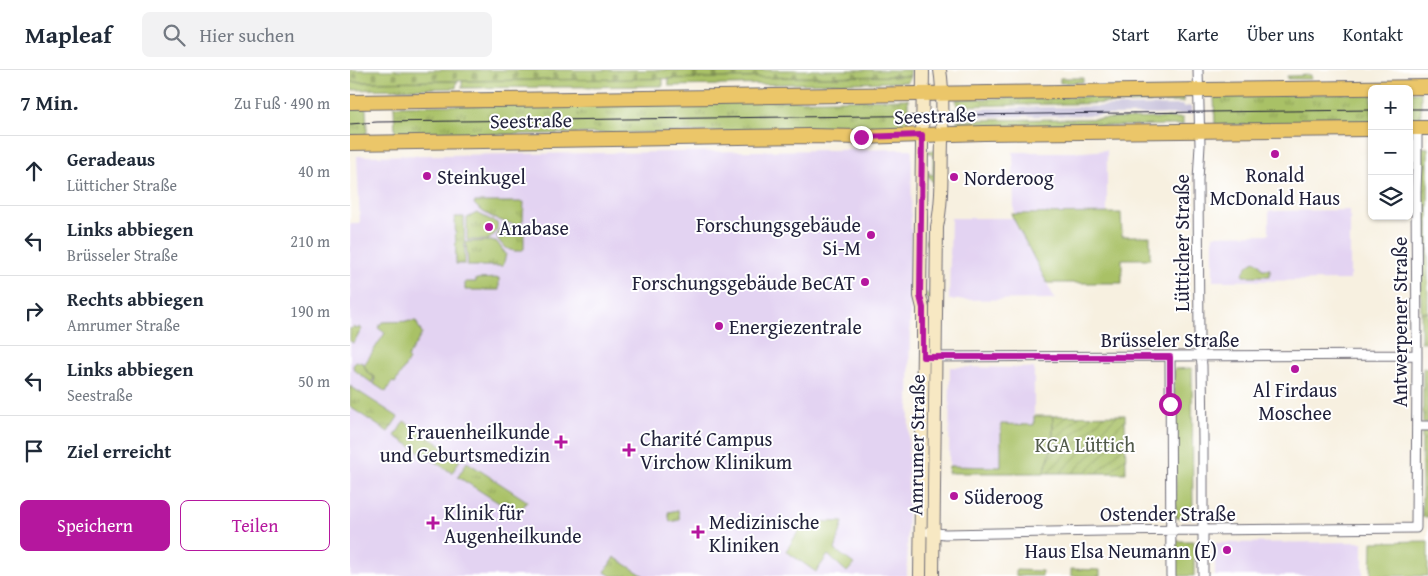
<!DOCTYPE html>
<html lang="de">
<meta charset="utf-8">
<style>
:root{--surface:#fff;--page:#f2f2f3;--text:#1f2937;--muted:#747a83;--line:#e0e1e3;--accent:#b5179e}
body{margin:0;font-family:"Gentium Book Plus",serif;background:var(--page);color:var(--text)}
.controls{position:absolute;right:15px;top:15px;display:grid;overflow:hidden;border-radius:8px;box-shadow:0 1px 4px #0004}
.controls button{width:45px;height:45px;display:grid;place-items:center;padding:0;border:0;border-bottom:1px solid var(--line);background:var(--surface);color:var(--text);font:25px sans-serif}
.stop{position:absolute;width:15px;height:15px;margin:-11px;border:4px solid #b5179e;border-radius:50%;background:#fff}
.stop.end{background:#b5179e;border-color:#fff;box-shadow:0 1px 5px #0008}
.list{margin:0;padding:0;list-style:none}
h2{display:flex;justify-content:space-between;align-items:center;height:65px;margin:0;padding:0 20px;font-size:21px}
h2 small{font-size:16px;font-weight:400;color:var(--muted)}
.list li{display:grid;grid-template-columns:32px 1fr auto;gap:15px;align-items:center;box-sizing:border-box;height:70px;padding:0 20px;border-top:1px solid var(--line)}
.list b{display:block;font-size:19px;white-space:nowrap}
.list p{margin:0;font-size:16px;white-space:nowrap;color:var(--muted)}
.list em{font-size:16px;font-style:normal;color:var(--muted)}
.actions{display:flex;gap:10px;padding:15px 20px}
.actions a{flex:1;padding:11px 0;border:1px solid var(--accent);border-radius:8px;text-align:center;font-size:18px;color:var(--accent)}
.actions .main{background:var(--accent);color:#fff}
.icon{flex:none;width:28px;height:28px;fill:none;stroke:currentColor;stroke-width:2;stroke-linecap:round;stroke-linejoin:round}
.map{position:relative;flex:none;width:1078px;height:506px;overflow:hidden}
header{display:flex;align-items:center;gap:30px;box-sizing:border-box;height:70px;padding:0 25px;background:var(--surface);border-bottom:1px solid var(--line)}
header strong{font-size:24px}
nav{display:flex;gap:28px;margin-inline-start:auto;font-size:18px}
.search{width:350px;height:45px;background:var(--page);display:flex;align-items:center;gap:12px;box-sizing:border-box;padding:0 18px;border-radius:8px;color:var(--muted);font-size:19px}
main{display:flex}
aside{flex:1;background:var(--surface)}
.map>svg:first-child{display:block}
.built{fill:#e3d3f2}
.industrial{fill:#c6c0da}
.grass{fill:url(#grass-tufts);stroke:#667250}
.cemetery{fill:url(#cemetery-stones);stroke:#667250}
.park{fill:#a9c166;stroke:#667250}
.garden{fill:url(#garden-furrows);stroke:#667250}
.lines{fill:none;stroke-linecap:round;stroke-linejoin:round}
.street-casing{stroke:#6d6a75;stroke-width:11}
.secondary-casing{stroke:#6d6a75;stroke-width:14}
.primary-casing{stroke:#6d6a75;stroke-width:16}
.street{stroke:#fff;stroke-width:9}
.secondary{stroke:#f7e8c3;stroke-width:12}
.primary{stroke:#ebc669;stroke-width:14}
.tram{stroke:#22223b;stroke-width:1}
.route{stroke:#b5179e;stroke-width:6}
.poi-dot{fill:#b5179e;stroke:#fff;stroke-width:2}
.labels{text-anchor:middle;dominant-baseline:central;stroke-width:4;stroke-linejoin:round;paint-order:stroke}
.street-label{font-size:20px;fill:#22223b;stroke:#fff}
.poi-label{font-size:20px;fill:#22223b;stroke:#fff;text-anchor:start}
.park-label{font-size:20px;fill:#515a4a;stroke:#fff}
</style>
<header>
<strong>Mapleaf</strong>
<div class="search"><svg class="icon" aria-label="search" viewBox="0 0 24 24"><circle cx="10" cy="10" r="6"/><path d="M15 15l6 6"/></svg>Hier suchen</div>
<nav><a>Start</a><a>Karte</a><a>Über uns</a><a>Kontakt</a></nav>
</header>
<main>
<aside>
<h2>7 Min.<small>Zu Fuß · 490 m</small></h2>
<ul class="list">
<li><svg class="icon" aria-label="ahead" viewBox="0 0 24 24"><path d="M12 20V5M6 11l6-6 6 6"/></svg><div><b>Geradeaus</b><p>Lütticher Straße</p></div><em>40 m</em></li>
<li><svg class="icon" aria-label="left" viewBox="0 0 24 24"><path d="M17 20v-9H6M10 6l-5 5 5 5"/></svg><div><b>Links abbiegen</b><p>Brüsseler Straße</p></div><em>210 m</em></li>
<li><svg class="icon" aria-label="right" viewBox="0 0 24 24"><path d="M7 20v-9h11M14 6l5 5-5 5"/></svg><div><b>Rechts abbiegen</b><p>Amrumer Straße</p></div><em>190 m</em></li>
<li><svg class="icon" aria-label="left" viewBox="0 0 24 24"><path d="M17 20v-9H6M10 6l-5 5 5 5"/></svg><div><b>Links abbiegen</b><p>Seestraße</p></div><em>50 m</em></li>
<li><svg class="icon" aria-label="arrive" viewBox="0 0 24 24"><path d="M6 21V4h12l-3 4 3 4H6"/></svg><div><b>Ziel erreicht</b></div></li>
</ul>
<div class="actions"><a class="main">Speichern</a><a>Teilen</a></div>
</aside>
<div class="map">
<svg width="1078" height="506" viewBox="0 0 1078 506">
<defs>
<pattern id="grass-tufts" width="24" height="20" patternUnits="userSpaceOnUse" patternTransform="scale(1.25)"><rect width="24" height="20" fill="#a9c166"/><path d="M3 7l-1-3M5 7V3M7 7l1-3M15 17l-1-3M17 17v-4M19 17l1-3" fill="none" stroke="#899c55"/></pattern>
<pattern id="cemetery-stones" width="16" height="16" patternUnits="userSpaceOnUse" patternTransform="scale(1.25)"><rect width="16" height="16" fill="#a9c166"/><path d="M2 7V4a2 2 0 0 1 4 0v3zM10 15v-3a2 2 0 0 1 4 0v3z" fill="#899c55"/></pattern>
<pattern id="garden-furrows" width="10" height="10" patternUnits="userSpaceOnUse" patternTransform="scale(1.25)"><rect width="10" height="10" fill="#a9c166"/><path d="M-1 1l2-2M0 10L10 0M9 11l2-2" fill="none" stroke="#899c55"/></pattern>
</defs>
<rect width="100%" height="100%" fill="#fff"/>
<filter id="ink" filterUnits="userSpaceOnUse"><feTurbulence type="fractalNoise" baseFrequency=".02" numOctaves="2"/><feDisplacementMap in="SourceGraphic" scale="10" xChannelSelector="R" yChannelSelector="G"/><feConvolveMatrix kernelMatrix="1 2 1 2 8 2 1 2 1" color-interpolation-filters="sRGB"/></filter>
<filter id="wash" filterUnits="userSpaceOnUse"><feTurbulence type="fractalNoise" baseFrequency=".0096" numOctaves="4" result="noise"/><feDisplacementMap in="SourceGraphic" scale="20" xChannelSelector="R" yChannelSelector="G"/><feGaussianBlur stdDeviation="1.12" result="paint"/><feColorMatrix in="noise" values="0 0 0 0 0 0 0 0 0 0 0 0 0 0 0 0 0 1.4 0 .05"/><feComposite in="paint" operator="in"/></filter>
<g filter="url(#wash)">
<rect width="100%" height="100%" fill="#f7f0e0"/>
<path class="built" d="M562,79l-5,427h-557v-352h10l-3,-68z
M757,80v63l-93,1 -1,-62h70z
M1000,140v70l-137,1v-46l56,-1v-23z
M601,148h63l41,81 -106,1z
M600,297l84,1v57l-33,42 -52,-1z
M1013,472v34h-148v-33z"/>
<path class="industrial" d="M833,35v2l9,-1v8l-243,3v-8z"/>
<path class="grass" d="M961,5v4h-24v-3z
M560,6l-2,6 -239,4 -1,-8z
M313,8v8l-201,2v-7z
M710,8h23v4l-23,1z
M107,11l-1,7 -106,2v-8z
M1059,22h12v30l-12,1z
M1022,23v30l-157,2 -1,-29z
M833,25v7l-226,4 -1,-7z
M558,29v30l-513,7 -1,-30z
M0,36l16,2 1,23 -1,4 -16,1z
M833,48v7l-226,3v-8z
M1071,77l7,1v102h-7z
M586,80l-2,196h-9v-9l6,5 1,-39 -7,-6 1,-5 5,5 1,-47 -6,-6v-5l6,5 1,-62 -6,-7v-4l6,5v-20l-6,-5z
M125,132h49l-1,19 -5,4c-15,-2 -34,-10 -44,-21z
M127,143l20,10c2,6 -3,13 -9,17h-21v-22z
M105,147h9l1,47h-9z
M154,156l18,4 2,4v15c-10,6 -24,-2 -27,-13l3,-7z
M146,171l10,13 -3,12h-35l-2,-24z
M149,208v12h-34v-8h11v-3z
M1071,242h7v30h-7z
M3,257l4,2 2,-2 3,2 -9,14 -3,-2v-13l1,1z
M6,291l7,2 4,9 7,5 -2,6 -18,-13 -1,-4z
M1073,298h5v54l-5,2z
M0,316l48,31 -10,15 -38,-25z
M54,351l57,37 -9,15 -57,-37z
M1072,359h6v88h-6z
M117,392l60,39 -9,14 -60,-38z
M264,487l30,19h-33l-6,-4z"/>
<path class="cemetery" d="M0,0h560v6l-560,6z"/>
<path class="park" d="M771,143l1,23h28v23h-28v24h-75l-36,-69z
M1071,180h7v62h-7z
M905,191l5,3 2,5h8v7h-27c0,-6 6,-13 12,-15z
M66,251l6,13 -15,24 2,2 -14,23 -3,-1 -6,10 -12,-8 1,-7 -8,-6 -3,-6 21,-32 -7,-5 4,-6z
M842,298l1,150h-17l-2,-149z
M684,346h19v28l-9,29h-96l1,-7 52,1v-43l33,1z
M455,451l38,1 -8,28 19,14 -7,8 -19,-17 -12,17 -30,-21z
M825,471h19v35h-19z
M1078,471v35h-57l1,-34z
M721,499l29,1v6h-29z
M666,500l26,1v5h-26z"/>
<path class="garden" d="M775,345l1,58h-82l9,-29v-28z
M328,440l2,10 -10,2 -2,-10z"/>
</g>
<g filter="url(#ink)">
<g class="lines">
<defs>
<path id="street" d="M848,0l2,75 -2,35 1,162 3,23 1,75v136
M580,287l487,-2
M820,287l1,219
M1067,356h11
M579,462l16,2 158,-3 313,-3 1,-173 -1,-164 1,-28v-28l2,-7"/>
<path id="secondary" d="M570,506l3,-232v-36l-3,-12 3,-226
M583,506l4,-349c6,-29 4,-57 5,-86 0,-24 2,-48 -2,-71"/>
<path id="primary" d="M0,32l1078,-15
M1059,58h19
M0,73l459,-7 52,1 123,-4 388,-4"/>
</defs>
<use href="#street" class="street-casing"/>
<use href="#secondary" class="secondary-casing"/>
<use href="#primary" class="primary-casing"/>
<use href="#street" class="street"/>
<use href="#secondary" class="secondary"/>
<use href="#primary" class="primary"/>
<path class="tram" d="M1059,39h19
M0,54l27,-2 995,-12"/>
</g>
</g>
<g class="lines" filter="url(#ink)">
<path class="route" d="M511,67l61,-2 -2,161 3,12v49h247v47"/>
</g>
<g class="poi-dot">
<circle cx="925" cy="84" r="5"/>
<circle cx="77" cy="106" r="5"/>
<circle cx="604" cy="107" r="5"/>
<circle cx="139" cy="157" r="5"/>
<circle cx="521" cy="165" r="5"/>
<circle cx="515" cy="212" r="5"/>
<circle cx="369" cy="256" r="5"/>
<circle cx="945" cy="299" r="5"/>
<path d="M208.5 364.5h5v5h5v5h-5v5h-5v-5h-5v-5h5z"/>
<path d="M276.5 372.5h5v5h5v5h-5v5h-5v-5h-5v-5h5z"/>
<circle cx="604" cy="426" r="5"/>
<path d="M80.5 445.5h5v5h5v5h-5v5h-5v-5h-5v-5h5z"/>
<path d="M345.5 454.5h5v5h5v5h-5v5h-5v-5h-5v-5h5z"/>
<circle cx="877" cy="480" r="5"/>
</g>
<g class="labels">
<g class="street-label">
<text transform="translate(585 45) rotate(-2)">Seestraße</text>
<text transform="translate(181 50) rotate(-1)">Seestraße</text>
<text transform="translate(831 173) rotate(-90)">Lütticher Straße</text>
<text transform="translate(1049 252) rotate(-90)">Antwerpener Straße</text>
<text x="820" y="269">Brüsseler Straße</text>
<text transform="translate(566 375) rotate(-89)">Amrumer Straße</text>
<text x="818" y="443">Ostender Straße</text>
</g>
<g class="poi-label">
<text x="925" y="104" text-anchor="middle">Ronald<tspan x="925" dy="23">McDonald Haus</tspan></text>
<text x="87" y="106">Steinkugel</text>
<text x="614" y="107">Norderoog</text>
<text x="511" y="154" text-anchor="end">Forschungsgebäude<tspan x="511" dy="23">Si-M</tspan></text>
<text x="149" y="157">Anabase</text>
<text x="505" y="212" text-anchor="end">Forschungsgebäude BeCAT</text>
<text x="379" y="256">Energiezentrale</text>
<text x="945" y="319" text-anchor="middle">Al Firdaus<tspan x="945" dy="23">Moschee</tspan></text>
<text x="200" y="361" text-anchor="end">Frauenheilkunde<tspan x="200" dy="23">und Geburtsmedizin</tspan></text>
<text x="290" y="368">Charité Campus<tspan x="290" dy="23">Virchow Klinikum</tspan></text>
<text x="614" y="426">Süderoog</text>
<text x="94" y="442">Klinik für<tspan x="94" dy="23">Augenheilkunde</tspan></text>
<text x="359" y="451">Medizinische<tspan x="359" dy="23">Kliniken</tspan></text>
<text x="867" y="480" text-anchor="end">Haus Elsa Neumann (E)</text>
</g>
<g class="park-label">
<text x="735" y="374">KGA Lüttich</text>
</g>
</g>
</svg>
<div class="controls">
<button>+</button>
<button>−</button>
<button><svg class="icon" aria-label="layers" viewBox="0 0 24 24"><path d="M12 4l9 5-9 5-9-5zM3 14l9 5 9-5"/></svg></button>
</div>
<div class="stop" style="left:820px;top:334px"></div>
<div class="stop end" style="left:511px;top:67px"></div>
</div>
</main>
